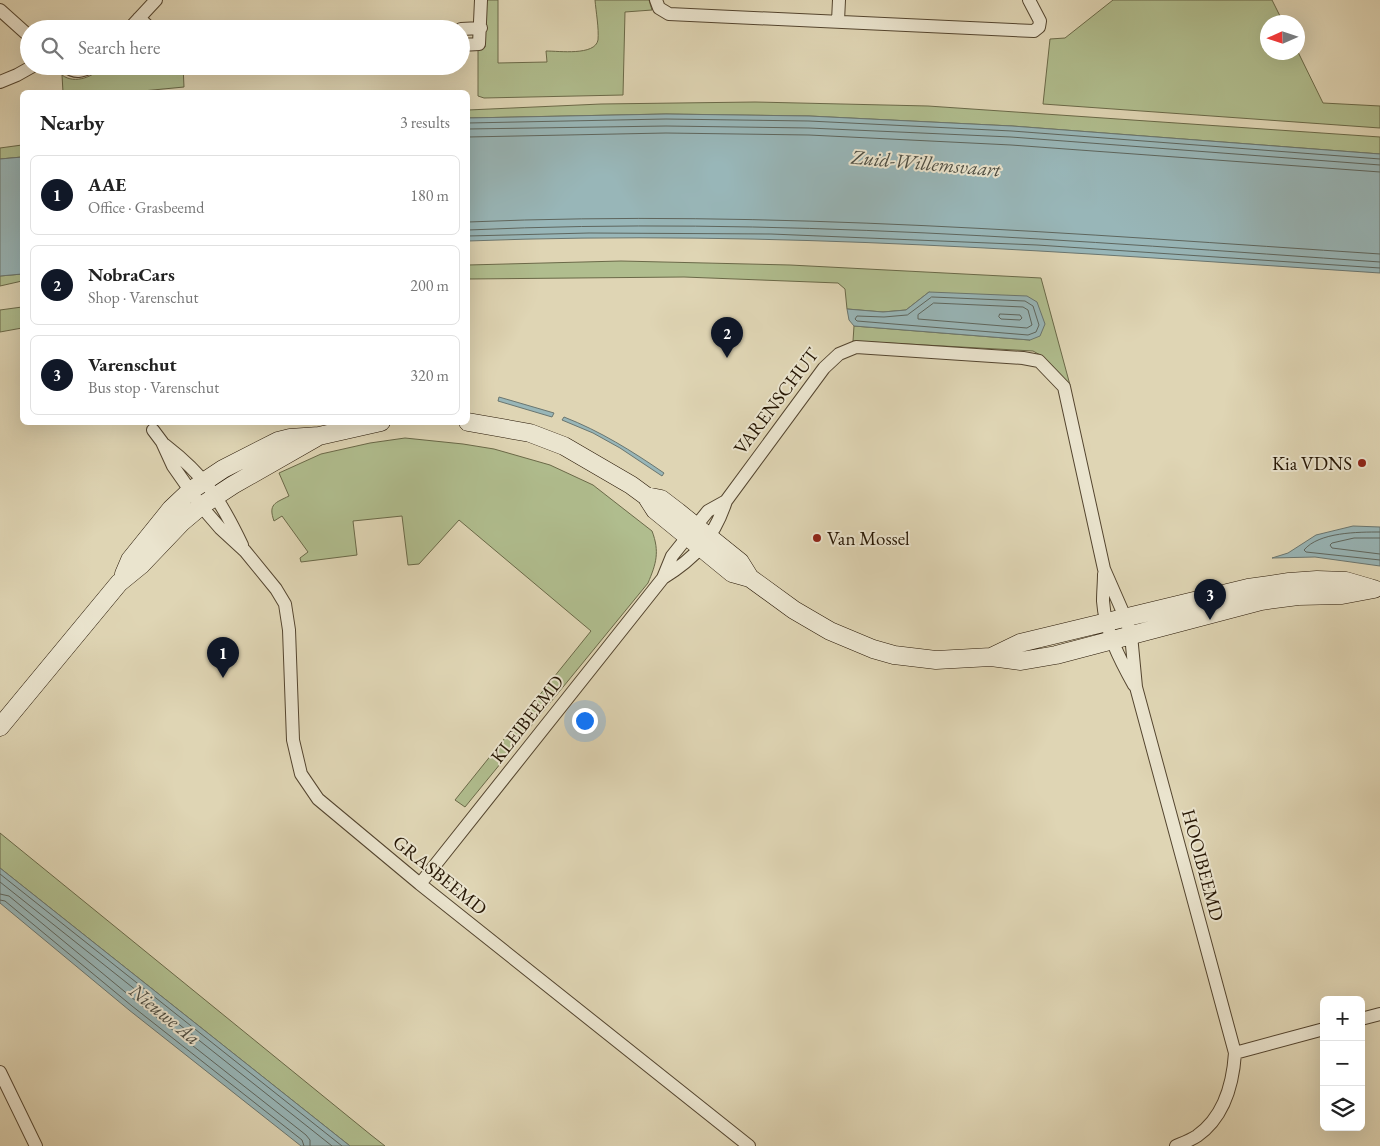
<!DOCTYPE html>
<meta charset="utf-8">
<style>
:root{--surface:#fff;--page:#f2f2f2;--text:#222;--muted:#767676;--line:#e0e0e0;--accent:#111827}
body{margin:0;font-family:"EB Garamond",serif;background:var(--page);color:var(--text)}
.controls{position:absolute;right:15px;bottom:15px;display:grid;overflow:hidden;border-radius:8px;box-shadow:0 5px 20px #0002}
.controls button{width:45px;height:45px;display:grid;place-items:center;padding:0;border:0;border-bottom:1px solid var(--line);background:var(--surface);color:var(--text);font:25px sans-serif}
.compass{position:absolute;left:1260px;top:15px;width:45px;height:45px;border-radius:50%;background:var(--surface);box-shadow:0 5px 20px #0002;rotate:267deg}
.you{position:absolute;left:584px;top:720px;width:18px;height:18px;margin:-12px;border:4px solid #fff;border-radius:50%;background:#1a73e8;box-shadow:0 0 0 8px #1a73e833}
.badge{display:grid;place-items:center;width:32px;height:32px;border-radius:50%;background:var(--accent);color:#fff;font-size:16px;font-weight:700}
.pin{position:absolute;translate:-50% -41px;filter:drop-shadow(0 1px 2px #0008)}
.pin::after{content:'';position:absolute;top:26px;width:18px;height:15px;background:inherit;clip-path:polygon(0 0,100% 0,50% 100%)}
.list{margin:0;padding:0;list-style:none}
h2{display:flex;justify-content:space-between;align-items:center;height:65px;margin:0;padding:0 20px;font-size:21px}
h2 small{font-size:16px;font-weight:400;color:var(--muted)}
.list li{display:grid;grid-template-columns:32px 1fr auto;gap:15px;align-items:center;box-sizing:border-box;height:80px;margin:0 10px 10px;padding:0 10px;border:1px solid var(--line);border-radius:8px}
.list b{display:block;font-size:19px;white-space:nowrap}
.list p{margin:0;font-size:16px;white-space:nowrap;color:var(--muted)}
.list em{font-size:16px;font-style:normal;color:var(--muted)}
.icon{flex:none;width:28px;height:28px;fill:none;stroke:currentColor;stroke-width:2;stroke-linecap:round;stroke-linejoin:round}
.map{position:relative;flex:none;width:1380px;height:1146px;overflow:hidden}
.search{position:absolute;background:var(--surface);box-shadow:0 5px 20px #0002;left:20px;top:20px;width:450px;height:55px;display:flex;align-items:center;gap:12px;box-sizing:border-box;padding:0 18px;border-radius:28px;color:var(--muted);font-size:19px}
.panel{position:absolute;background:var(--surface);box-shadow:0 5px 20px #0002;left:20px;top:90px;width:450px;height:335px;border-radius:8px}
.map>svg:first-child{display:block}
.green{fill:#b0bd8e;stroke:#6a6948}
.water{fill:#98b6b8;stroke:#6a7670}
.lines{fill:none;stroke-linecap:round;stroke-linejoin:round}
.shore{stroke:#5e665e;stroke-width:1}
.street-casing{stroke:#54452f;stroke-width:14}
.secondary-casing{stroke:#251503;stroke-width:19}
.street{stroke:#eae4ce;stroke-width:12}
.secondary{stroke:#eae4ce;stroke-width:18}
.poi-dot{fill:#8f2418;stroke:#eae4ce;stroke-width:2}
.labels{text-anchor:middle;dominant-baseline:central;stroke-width:4;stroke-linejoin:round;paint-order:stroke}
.street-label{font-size:19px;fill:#251503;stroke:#eae4ce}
.poi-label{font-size:19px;fill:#251503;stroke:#eae4ce;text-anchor:end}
.water-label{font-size:20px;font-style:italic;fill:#4d4d42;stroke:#eae4ce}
</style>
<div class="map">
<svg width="1380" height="1146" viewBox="0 0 1380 1146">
<rect width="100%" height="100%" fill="#dfd5b4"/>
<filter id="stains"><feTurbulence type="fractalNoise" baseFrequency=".004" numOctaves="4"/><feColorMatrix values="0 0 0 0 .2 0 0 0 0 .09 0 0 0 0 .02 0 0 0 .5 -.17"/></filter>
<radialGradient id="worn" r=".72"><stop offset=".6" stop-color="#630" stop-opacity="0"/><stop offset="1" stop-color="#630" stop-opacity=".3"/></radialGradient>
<path class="green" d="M486,0h12v63l49,-1 -1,-11c13,0 49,5 52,-11 1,-12 -2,-28 -3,-40h54l3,10 -27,2 -2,83 -139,3 -6,-2v-48l7,-1z
M1113,0h159l11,22h-15v30h30l25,51 57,3v22l-337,-24 7,-65 15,-1z
M104,66h79l1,21 -52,5h-69l-1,-17c13,10 32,1 42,-9z
M755,102l173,4 452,31v17l-368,-28 -203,-10 -143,-2 -198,4v-8l133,-6z
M22,145v12l-22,2v-11z
M621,261l169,4 251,13 29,107 -28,-29 -9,-5 -180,-10 1,-15 176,14 -101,-48 -23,18 -23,2 -36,-3 -2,-20 -7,-6 -154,-6 -216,2v-14z
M22,274v7l-22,5v-10z
M22,307v21l-22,4v-22z
M405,438l58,6 31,5 56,16 43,20 59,46c8,21 4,33 -4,52l-183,224 -10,-7 136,-169 -132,-111 -40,44 -11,1 -6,-49 -49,5 4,34 -56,7 -1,-4 8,-6 -26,-36 -8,5c-6,-17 1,-18 15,-25l-10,-23 42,-19 49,-11z
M0,833l371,302 14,11h-35l-350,-278z"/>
<path class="water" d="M666,114l143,2 203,10 368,28v119c-304,-20 -608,-44 -912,-32v-123z
M22,157v117l-22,2v-117z
M929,292l98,4 10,6 8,22 -5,12 -10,4 -176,-14 -5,-6 -2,-11 36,3 23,-2z
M499,397l55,16 -2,4 -54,-16z
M564,417c36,14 68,34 100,56l-2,3 -42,-28 -27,-15 -31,-13z
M1353,526l27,1v39l-65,-9 -43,1 16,-5 28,-18z
M0,868l350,278h-49l-172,-136 -129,-107z"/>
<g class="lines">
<path class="shore" d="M468,123l198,-4 143,2 203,10 368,28
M468,129l198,-3 143,2 202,9 369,28
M468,137l198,-4 143,2 202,10 369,27
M468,222c304,-13 608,12 912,32
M468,230c303,-14 609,11 912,32
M468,236l121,-3 182,1 266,11 343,23
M932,297l93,4 8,5 6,19 -3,7 -8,3 -171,-14 -2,-2 2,-3 27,1 23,-2z
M934,303l89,4 5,3 4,15 -5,3 -109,-9v-4z
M1000,314l20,1 2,3 -2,2 -19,-1 -2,-2z
M1380,532c-22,0 -61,0 -76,18l2,2 74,8
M1380,538h-26l-22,5 -2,2 2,3 48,6
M0,874l342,272
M0,882l332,264
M0,894l9,2 127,105 170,134 4,5v6
M0,900l5,1 127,105 170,134 2,6"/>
<defs>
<path id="street" d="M656,0l3,8 10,6 365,17 5,-4 1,-6 -11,-21
M0,10l29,26
M139,18l12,11
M838,21l1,-21
M129,29l27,-29
M461,29l20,-1
M461,45l18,-1 2,-44
M65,66c11,8 17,5 29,0
M0,82l17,-7 16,-9
M153,430l9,12 11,24 28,40 19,22 25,23 31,38 9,15 4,26 4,110 8,34 17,25 102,85 329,262
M165,445c40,31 55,54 77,100
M1104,574c0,9 -1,18 -1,27 2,30 17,59 31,84
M663,578c32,-20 51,-40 63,-77l98,-133 15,-14 17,-7 167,11 16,3 25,26 40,182 21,48 6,18 5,52 99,366
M420,884l243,-306 9,-22 36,-45 18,-10
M1361,1019l19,-5
M0,1072l36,74
M1176,1146c7,-3 15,-6 21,-10 27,-19 36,-52 38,-83l89,-24"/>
<path id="secondary" d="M468,422l62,11 34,13 67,39 15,11 9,14 77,63 18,5
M646,496l15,3 17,13 62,50 10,16 44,32 36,21 43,18 21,6 42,5 55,-3 30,4 35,-6 205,-54 37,-5 44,-1 32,-6
M124,574l6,-14 41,-51 19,-18 33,-22 55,-28 12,-3 29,-2 62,-14
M991,657l29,-14 228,-55 41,-6 28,-2 29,1 24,7
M0,727l119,-144 22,-18 41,-43 19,-16 32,-21 86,-49"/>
</defs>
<use href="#street" class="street-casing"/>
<use href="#secondary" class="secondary-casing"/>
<use href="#street" class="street"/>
<use href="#secondary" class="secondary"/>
</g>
<g class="poi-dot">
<circle cx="1362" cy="463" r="5"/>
<circle cx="817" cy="538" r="5"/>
</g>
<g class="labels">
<g class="street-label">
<text transform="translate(776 401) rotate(-53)">VARENSCHUT</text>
<text transform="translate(527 719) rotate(-52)">KLEIBEEMD</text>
<text transform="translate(1203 865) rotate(75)">HOOIBEEMD</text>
<text transform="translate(440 875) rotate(39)">GRASBEEMD</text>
</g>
<g class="poi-label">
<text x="1352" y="463">Kia VDNS</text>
<text x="827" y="538" text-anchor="start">Van Mossel</text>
</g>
<g class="water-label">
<text transform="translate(926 163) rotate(5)">Zuid-Willemsvaart</text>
<text transform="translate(165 1014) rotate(39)">Nieuwe Aa</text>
</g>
</g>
<rect width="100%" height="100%" filter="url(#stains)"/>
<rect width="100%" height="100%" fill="url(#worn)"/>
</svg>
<div class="controls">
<button>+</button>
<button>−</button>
<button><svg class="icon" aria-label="layers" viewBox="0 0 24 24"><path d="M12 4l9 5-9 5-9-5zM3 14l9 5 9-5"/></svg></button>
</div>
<svg class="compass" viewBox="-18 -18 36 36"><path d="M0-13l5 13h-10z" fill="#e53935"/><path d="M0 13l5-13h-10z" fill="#767676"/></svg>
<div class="you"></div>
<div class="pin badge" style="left:223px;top:678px">1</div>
<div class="pin badge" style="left:727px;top:358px">2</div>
<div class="pin badge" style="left:1210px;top:620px">3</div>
<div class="search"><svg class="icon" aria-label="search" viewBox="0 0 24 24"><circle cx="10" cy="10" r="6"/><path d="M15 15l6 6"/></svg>Search here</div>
<section class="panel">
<h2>Nearby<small>3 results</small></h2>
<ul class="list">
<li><span class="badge">1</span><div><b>AAE</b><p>Office · Grasbeemd</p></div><em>180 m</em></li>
<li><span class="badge">2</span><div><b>NobraCars</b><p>Shop · Varenschut</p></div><em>200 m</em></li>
<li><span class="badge">3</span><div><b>Varenschut</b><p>Bus stop · Varenschut</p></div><em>320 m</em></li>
</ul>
</section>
</div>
